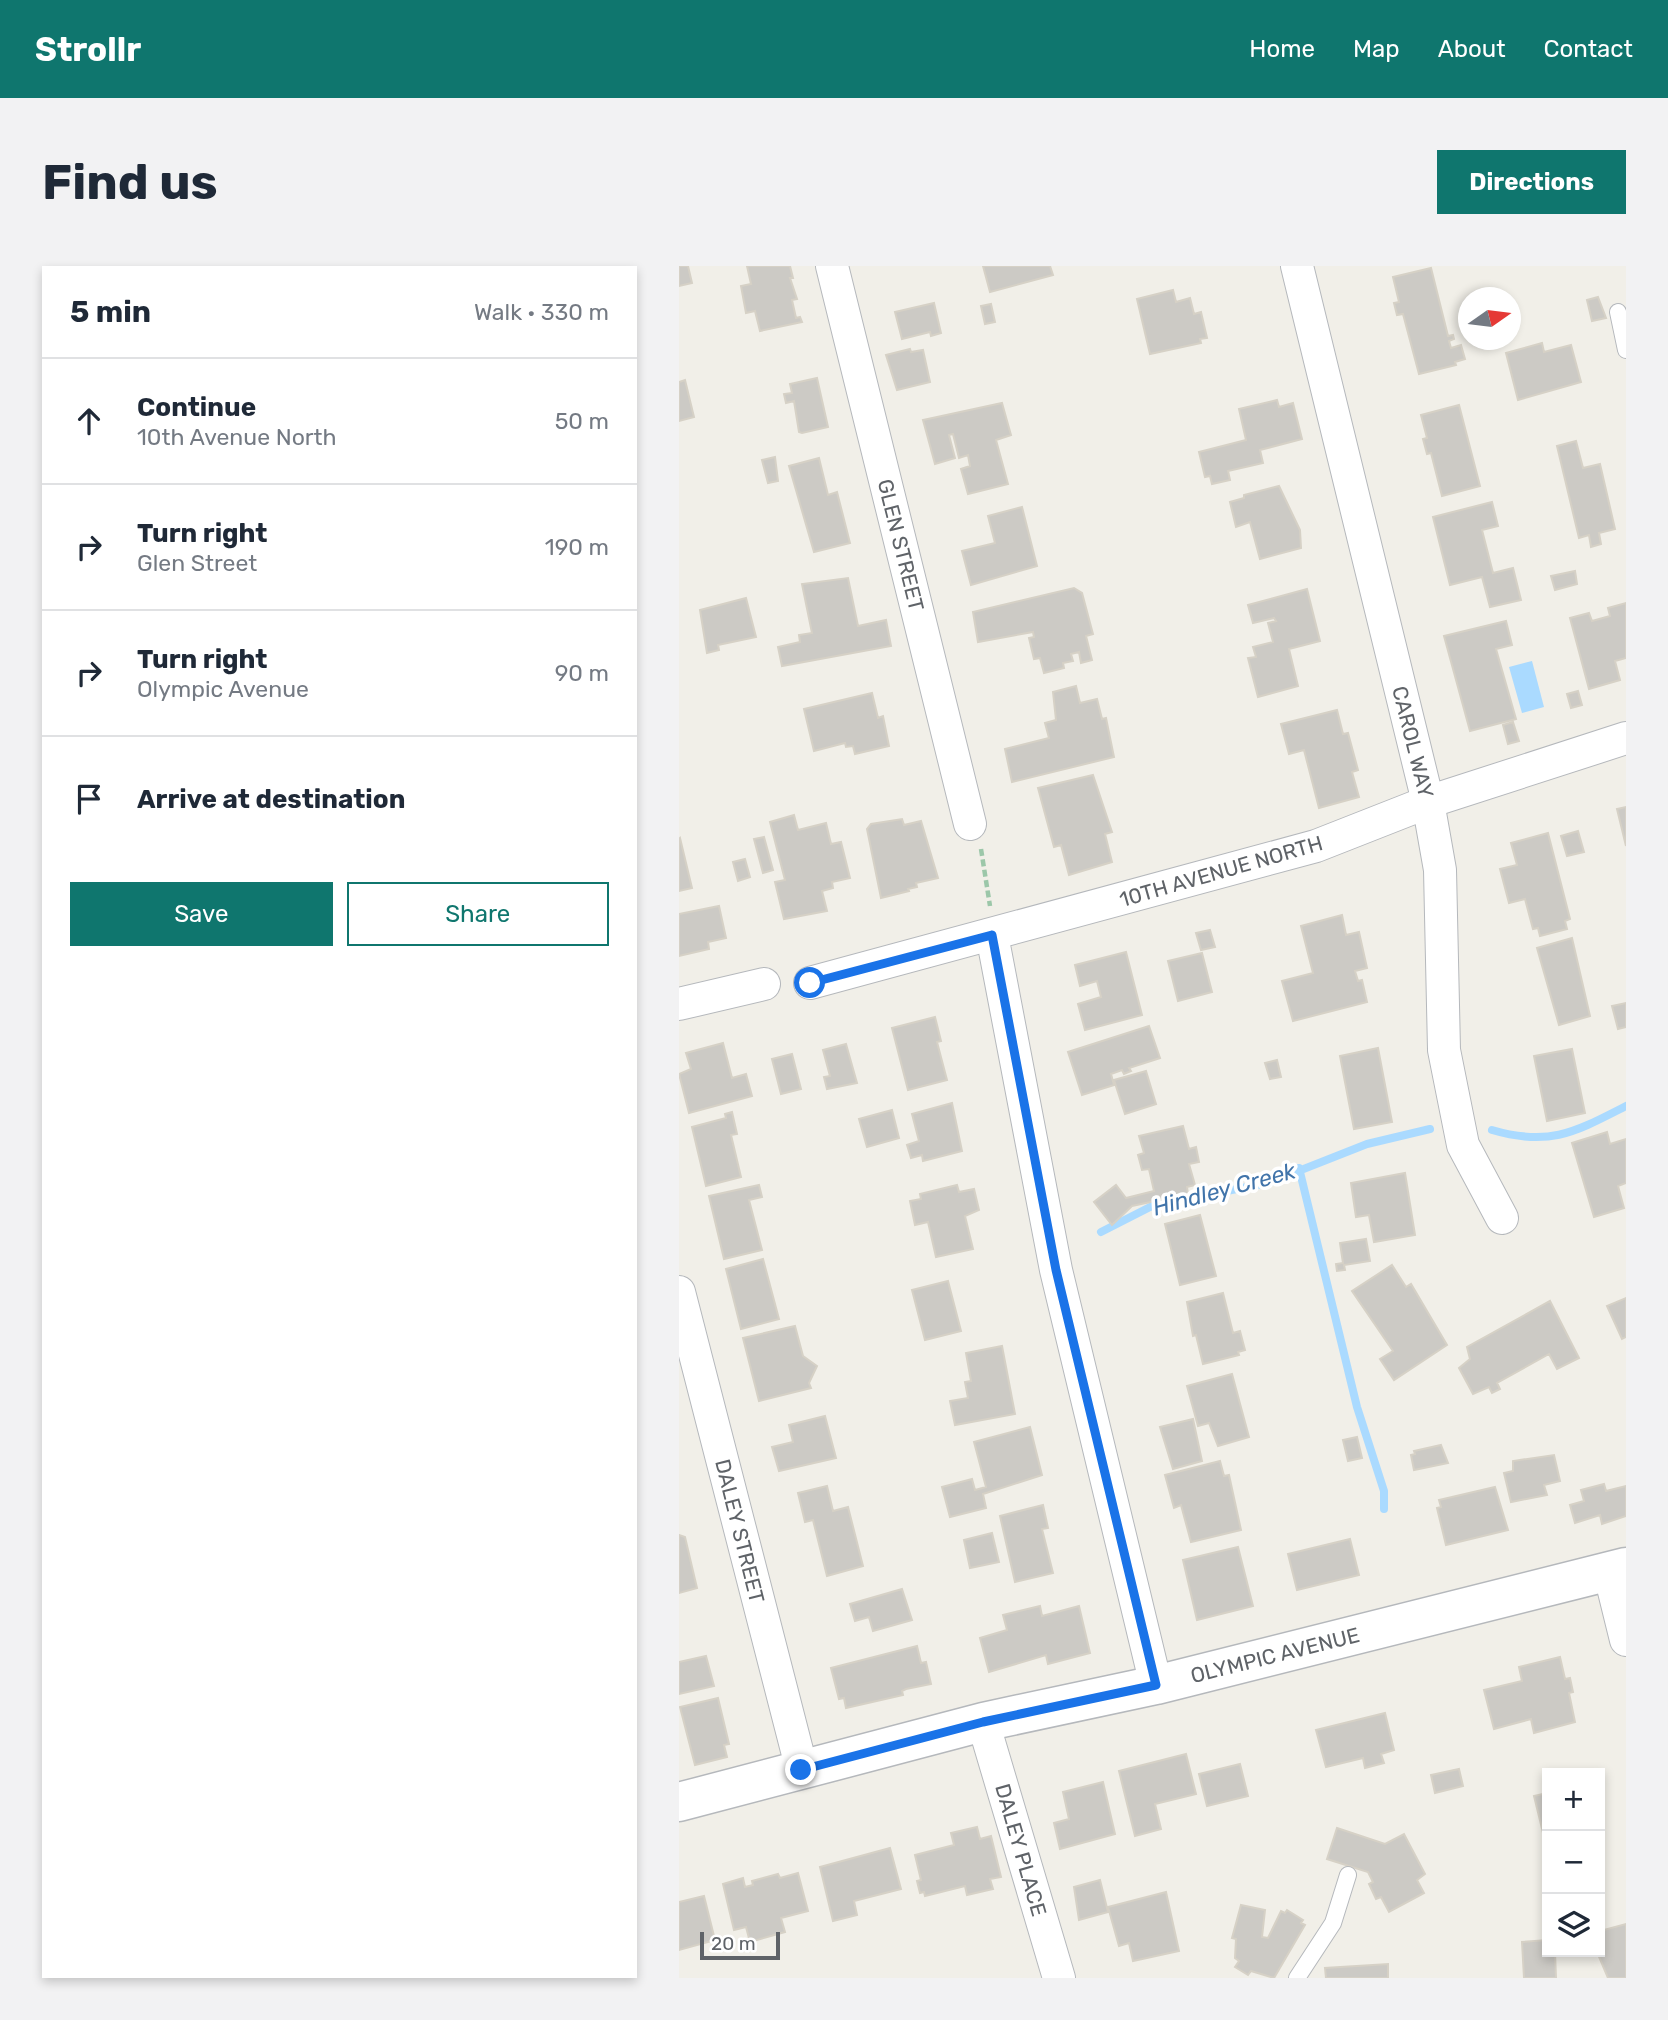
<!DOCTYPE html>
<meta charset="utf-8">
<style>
:root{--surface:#fff;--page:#f2f2f3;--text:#1f2937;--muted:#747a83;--line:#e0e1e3;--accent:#0f766e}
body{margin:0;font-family:Rubik,sans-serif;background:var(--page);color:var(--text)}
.controls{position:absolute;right:21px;bottom:21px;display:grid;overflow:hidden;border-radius:0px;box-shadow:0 4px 10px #0003}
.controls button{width:63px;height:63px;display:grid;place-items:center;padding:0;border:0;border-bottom:2px solid var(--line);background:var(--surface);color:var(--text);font:35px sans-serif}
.compass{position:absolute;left:779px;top:21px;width:63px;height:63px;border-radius:50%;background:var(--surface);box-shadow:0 4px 10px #0003;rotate:76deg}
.scale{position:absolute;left:21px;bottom:18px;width:80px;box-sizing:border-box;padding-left:7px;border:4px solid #5f6368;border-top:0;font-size:19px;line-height:24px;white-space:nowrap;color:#5f6368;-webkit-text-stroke:5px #fff;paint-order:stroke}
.stop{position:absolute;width:21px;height:21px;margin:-16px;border:5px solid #1a73e8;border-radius:50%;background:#fff}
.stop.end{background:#1a73e8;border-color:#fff;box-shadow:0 2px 7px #0008}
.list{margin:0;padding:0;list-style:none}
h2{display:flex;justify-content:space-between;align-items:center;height:91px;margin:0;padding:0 28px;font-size:30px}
h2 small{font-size:23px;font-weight:400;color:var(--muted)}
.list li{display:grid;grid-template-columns:46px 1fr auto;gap:21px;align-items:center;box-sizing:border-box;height:126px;padding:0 28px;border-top:2px solid var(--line)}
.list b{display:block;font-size:26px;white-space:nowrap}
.list p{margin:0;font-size:23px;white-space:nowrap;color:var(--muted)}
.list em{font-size:23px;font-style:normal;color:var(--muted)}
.actions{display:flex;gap:14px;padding:21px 28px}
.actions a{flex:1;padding:16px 0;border:2px solid var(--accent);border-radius:0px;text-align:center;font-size:24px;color:var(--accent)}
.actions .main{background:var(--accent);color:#fff}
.icon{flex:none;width:38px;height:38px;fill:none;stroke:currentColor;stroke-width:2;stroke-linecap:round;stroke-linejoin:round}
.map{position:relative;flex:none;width:947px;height:1712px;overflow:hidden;border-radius:0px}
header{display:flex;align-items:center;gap:42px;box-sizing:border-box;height:98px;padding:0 35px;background:var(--accent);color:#fff}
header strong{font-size:33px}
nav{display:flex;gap:38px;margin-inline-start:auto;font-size:24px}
.intro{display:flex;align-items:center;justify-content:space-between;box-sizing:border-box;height:168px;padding:0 42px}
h1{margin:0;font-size:49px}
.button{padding:18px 32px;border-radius:0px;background:var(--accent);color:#fff;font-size:24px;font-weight:700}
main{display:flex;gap:42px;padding:0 42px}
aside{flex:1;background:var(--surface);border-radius:0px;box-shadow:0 4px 10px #0003}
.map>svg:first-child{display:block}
.water{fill:#aadaff}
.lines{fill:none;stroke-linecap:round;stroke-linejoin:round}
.stream{stroke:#aadaff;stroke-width:8}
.building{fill:#cccac5;stroke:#d6d1c6;stroke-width:2}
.service-casing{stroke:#b5b8bc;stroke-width:18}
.minor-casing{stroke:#b5b8bc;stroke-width:34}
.tertiary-casing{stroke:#b5b8bc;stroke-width:41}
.path{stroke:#9cc7a9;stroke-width:4.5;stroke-dasharray:7 3.5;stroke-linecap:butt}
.service{stroke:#fff;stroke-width:16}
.minor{stroke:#fff;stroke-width:32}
.tertiary{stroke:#fff;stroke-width:38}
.route{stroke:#1a73e8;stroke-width:9}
.labels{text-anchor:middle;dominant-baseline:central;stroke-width:7;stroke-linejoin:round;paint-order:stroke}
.street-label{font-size:21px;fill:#5f6368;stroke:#fff}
.water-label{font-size:23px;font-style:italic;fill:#4174aa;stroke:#fff}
</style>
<header>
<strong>Strollr</strong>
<nav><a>Home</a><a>Map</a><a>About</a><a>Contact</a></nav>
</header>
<div class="intro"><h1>Find us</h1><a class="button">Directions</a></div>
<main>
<aside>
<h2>5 min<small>Walk · 330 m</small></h2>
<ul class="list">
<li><svg class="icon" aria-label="ahead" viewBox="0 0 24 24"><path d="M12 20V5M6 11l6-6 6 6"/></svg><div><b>Continue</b><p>10th Avenue North</p></div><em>50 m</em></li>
<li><svg class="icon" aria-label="right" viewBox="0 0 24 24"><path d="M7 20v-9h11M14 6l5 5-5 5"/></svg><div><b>Turn right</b><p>Glen Street</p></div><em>190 m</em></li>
<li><svg class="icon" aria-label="right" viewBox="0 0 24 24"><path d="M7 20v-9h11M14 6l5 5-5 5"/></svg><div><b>Turn right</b><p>Olympic Avenue</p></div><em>90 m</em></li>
<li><svg class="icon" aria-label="arrive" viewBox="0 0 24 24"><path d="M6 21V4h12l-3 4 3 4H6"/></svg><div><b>Arrive at destination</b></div></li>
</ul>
<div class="actions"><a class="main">Save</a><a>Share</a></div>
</aside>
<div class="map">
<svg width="947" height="1712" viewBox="0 0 947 1712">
<rect width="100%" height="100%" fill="#f1efe8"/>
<path class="water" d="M853,395l12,46 -22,6 -13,-46z"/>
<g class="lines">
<path class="stream" d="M813,864c58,17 83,2 134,-24
M620,902l58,239 27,84v18
M422,966l53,-27 114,-22 99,-39 63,-15"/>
</g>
<path class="building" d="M0,0h9l4,17 -13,3z
M68,0h43l3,12h-3l7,21 -5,1 4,18 4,-1 2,5 -42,9 -5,-20 -9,2 -5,-27 10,-2z
M304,0h67l3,9 -63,17z
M752,2l17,68 5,-1 1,4 -5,2 2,7 10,-3 4,14 -10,3 1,3 -37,9 -16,-60 -6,1 -3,-12 5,-1 -6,-25z
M494,24l3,12 14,-4 4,16 7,-2 6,26 -7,1 1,4 -51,11 -13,-55z
M919,31l8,21 -14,3 -5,-21z
M255,37l7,30 -10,3 -1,-4 -28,7 -7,-27z
M312,38l4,18 -10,2 -4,-18z
M863,77l2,9 27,-7 10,37 -63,18 -12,-47z
M231,83l1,3 12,-2 7,32 -33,8 -11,-35z
M138,112l11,49 -26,6 -3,-1 -5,-31 -8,2 -2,-9 8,-1 -2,-9z
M6,114l9,37 -15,4v-39z
M598,134l2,7 14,-4 9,36 -42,11 3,13 -35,8 2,9 -18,4 -2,-8 -5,1 -6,-25 47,-12 -7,-31z
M323,137l9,32 -15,5 12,44 -40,10 -7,-25 9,-3 -2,-11 -9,3 -6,-24 -4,1 6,23 -20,6 -12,-44z
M780,139l21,81 -38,10 -11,-43 -4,1 -4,-15 4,-1 -6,-23z
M897,175l7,27 17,-4 15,65 -16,4 2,11 -10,3 -2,-12 -10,3 -22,-92z
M96,191l3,24 -10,2 -6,-23z
M140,192l9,37 9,-3 13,51 -36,9 -25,-86z
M600,220l21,44 1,18 -41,11 -10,-37 -14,5 -6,-25 14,-4v-3z
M813,236l6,24 -16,4 11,43 20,-5 8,32 -31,7 -8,-30 -32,8 -17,-68z
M343,241l15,59 -66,19 -9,-34 33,-8 -7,-27z
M896,305l2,13 -22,6 -4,-14z
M169,312l10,48 28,-6 5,26 -109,20 -4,-19 22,-5 -1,-7 13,-2 -10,-49z
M395,322l8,5 11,41 -7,2 6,24 -11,3 -2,-11 -8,2 2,7 -10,2 1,5 -20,5 -4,-15 -6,1 -5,-21 5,-1 -1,-5 -55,10 -5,-30z
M628,323l13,52 -31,8 9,37 -40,11 -10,-39 8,-1 -3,-10 20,-5 -5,-19 8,-2 -2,-3 -21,5 -5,-18z
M67,332l10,39 -38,8 1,5 -12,3 -7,-43z
M947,337v55l-11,3 5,19 -31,9 -19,-71 19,-5 3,8 18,-5 -2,-8z
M827,355l6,24 -16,4 20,70 -46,12 -26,-95z
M397,420l4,17 17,-4 5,20 4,-1 8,39 -102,25 -7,-33 44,-11 -4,-15 11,-3 -3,-28z
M899,425l4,14 -11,3 -4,-14z
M193,427l6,25 5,-2 6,30 -34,8 -2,-8 -7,1 -1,-4 -31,8 -10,-42z
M658,444l6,24 5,-1 10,37 -6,2 7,25 -40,11 -15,-58 -15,4 -8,-30z
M834,456l6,19 -11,3 -5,-19z
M414,509l19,57 -7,2 7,28 -43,13 -8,-30 -7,2 -16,-59z
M947,541v39l-9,-37z
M115,549l4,15 28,-7 5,21 10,-2 9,36 -18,4 1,6 -11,3 5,20 -43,8 -9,-37 10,-2 -15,-58z
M223,553l2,6 17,-4 17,57 -22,5 1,4 -9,2 1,2 -28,7 -14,-69 4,-5z
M899,565l6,21 -17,4 -6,-20z
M869,567l22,86 -5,2 2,8 -27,7 -2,-8 -5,1 -8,-30 -16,4 -9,-34 17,-4 -6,-22z
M85,571l9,33 -10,3 -9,-34z
M1,572l12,50 -13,3v-52z
M66,593l5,18 -12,4 -5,-19z
M40,640l7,32 -18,4 1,7 -30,7v-42z
M663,649l4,20 13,-3 8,36 -12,3 3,10 4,-1 5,22 -74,19 -11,-40 31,-8 -12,-47z
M531,664l5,17 -14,3 -5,-17z
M893,672l18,78 -31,9 -22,-77z
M447,686l16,63 -57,15 -7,-26 23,-7 -4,-16 -17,5 -5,-21z
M523,687l10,39 -34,9 -10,-40z
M947,737v24l-8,2 -6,-23z
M256,751l6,24 -4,1 10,38 -39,10 -16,-62z
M470,760l11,32 -31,10 2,3 -7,3 -2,-4 -11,4 3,11 -32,10 -14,-43z
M44,777l9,35 14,-4 6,22 -63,17 -10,-39 12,-5 -5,-16z
M167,778l11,39 -30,6 -3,-12 6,-1 -7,-26z
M699,782l14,74 -38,7 -14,-73z
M893,783l13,64 -38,8 -13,-65z
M113,788l9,35 -20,5 -9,-35z
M598,794l4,17 -11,2 -5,-16z
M467,805l10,33 -31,10 -11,-34z
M273,837l10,48 -39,10 -1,-6 -11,3 -4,-13 12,-4 -7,-27z
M213,844l7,28 -32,9 -8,-28z
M53,846l5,22 -6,1 10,42 -35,9 -14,-59 34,-9 -1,-4z
M504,860l6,23 7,-2 3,15 -10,2 6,21 -8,2 1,7 -56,12 -20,19 -18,-23 22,-17 10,13 28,-7 -5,-22 -7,1 -4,-15 6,-2 -5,-17z
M928,866l3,12 16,-5v44l-8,3 6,22 -30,9 -22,-74z
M726,907l10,62 -41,7 -5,-27 -13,2 -5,-34z
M80,919l3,12 -13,3 13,50 -38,9 -15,-63z
M278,919l2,7 15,-3 5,21 -14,6 8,33 -37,8 -8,-35 -13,3 -5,-24 11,-2 -1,-5z
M521,949l16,61 -36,9 -15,-61z
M687,973l4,22 -26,4 1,5 -8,1 -1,-7 7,-1 -3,-20z
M84,993l16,60 -38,10 -15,-60z
M713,999l14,22 5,-3 36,61 -53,35 -14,-21 13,-8 -41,-60z
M269,1015l13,50 -36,9 -13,-50z
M544,1027l10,40 7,-2 5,19 -7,2 1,3 -36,9 -7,-29 -3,1 -6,-34z
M947,1032v39l-4,2 -15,-33z
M871,1035l29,57 -22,11 -8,-15 -52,29 3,6 -8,4 -3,-6 -16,7 -14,-26 11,-9 -3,-12z
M116,1060l8,30 14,10 -8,17 2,5 -52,13 -16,-63z
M323,1080l13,68 -60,11 -5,-24 18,-3 -3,-16 6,-1 -5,-28z
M553,1108l17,63 -31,9 -9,-23 -11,3 -11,-40z
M146,1150l11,42 -57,13 -7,-24 21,-5 -4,-17z
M514,1153l9,42 -29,8 -13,-42z
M351,1161l12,48 -59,19 3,14 -36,9 -8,-30 30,-8 3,11 11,-3 -12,-45z
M678,1171l5,21 -14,3 -5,-21z
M762,1179l7,18 -34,7 -3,-15 4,-1 -1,-3z
M875,1189l6,26 -16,4 3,10 -36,7 -7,-29 9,-2v-10z
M541,1195l4,15 5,-1 12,55 -50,12 -10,-37 -7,3 -9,-33z
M925,1218l2,7 20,-5v30l-24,8 -2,-9 -25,8 -5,-18 14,-4 -3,-11z
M148,1220l6,25 15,-4 15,59 -36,10 -14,-56 -8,2 -7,-29z
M816,1221l13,43 -62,15 -9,-37 4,-1 -2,-7z
M364,1239l5,23 -6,1 11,44 -38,9 -15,-66z
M313,1267l7,29 -29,6 -6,-28z
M0,1269l6,2 12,51 -18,5z
M671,1273l9,36 -62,15 -9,-36z
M559,1281l15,59 -56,14 -14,-60z
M223,1323l10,31 -39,11 -4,-14 -14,4 -5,-17z
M361,1340l2,10 37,-10 11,47 -42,11 -2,-9 -57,17 -9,-34 27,-8 -4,-15z
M238,1380l4,17 5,-1 5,22 -25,5 -4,2 1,4 -57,13 -2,-10 -5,1 -8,-31z
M27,1390l8,30 -35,8v-32z
M881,1391l5,22 5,-1 3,14 -4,1 6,29 -41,11 -3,-14 -37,10 -10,-39 38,-9 -3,-14z
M39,1432l11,46 -5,1 3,12 -32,8 -15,-58z
M706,1447l9,37 -13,4 3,9 -19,5 -2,-10 -37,9 -10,-37z
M507,1488l10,40 -41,10 6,25 -26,7 -16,-65z
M561,1498l8,32 -41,10 -8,-32z
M780,1503l4,17 -28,7 -4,-18z
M424,1516l12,52 -55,15 -6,-26 15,-4 -6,-27z
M868,1527v48h-2l-11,-45z
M298,1561l3,12 11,-3 10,41 -11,2 3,10 -26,6 -2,-9 -40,10 -1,-4 -4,1 -3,-12 4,-1 -6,-25 39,-10 -3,-12z
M658,1562l48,16 19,-10 21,40 -8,6 7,13 -35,19 -8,-15 -5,2 -7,-15 4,-2 -5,-10 -41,-13z
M211,1582l11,41 -47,12 3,14 -24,6 -13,-54z
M119,1607l10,38 -27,7 4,14 -35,10 -4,-15 -12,3 -11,-46 20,-6 2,9 8,-2 -1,-4 26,-7 2,4z
M421,1614l8,32 -29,8 -5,-33z
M487,1626l13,59 -46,10 -4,-18 -10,3 -11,-39z
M25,1630l11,44 -36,10v-48z
M562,1639l24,5 -3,27 6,1 13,-27 4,2 2,-3 16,10 -2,3 4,2 -31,53 -23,-7 -3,4 -13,-8 4,-6 -4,-3 1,-19 -4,-1z
M947,1658v54h-18l-11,-26h3v-21z
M868,1674v12h8l1,26h-32l-2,-36z
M709,1698v14h-62l-1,-10z"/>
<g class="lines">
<defs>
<path id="service" d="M939,46l8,38
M618,1712l36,-55 15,-48"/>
<path id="minor" d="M153,0l138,558
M618,0l131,536 12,68 4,180 19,95 39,73
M313,669l64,335 100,415
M131,717l506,-137 112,-44 198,-64
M0,738l85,-20
M0,1026l123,478
M930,1305l17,69
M304,1456l76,256"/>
<path id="tertiary" d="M0,1536l304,-80 173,-37 470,-118"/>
</defs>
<use href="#service" class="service-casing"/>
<use href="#minor" class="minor-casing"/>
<use href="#tertiary" class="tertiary-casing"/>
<path class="path" d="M302,583l9,57"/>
<use href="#service" class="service"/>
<use href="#minor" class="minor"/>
<use href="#tertiary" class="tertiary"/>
</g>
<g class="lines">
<path class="route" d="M122,1504l182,-48 173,-37 -100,-415 -64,-335 -182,48"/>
</g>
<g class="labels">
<g class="street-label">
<text transform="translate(222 279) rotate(76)">GLEN STREET</text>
<text transform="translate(734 476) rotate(76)">CAROL WAY</text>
<text transform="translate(542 605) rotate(-16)">10TH AVENUE NORTH</text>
<text transform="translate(61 1265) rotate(76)">DALEY STREET</text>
<text transform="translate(596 1389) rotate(-14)">OLYMPIC AVENUE</text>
<text transform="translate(342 1584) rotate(74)">DALEY PLACE</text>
</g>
<g class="water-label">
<text transform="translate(545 923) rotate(-15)">Hindley Creek</text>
</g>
</g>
</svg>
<div class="controls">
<button>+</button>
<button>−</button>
<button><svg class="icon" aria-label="layers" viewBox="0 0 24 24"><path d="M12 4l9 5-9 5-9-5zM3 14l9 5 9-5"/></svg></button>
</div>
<svg class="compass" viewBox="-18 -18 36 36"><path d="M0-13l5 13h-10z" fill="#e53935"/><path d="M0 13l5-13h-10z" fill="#747a83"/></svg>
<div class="scale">20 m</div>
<div class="stop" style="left:131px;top:717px"></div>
<div class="stop end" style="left:122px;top:1504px"></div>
</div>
</main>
